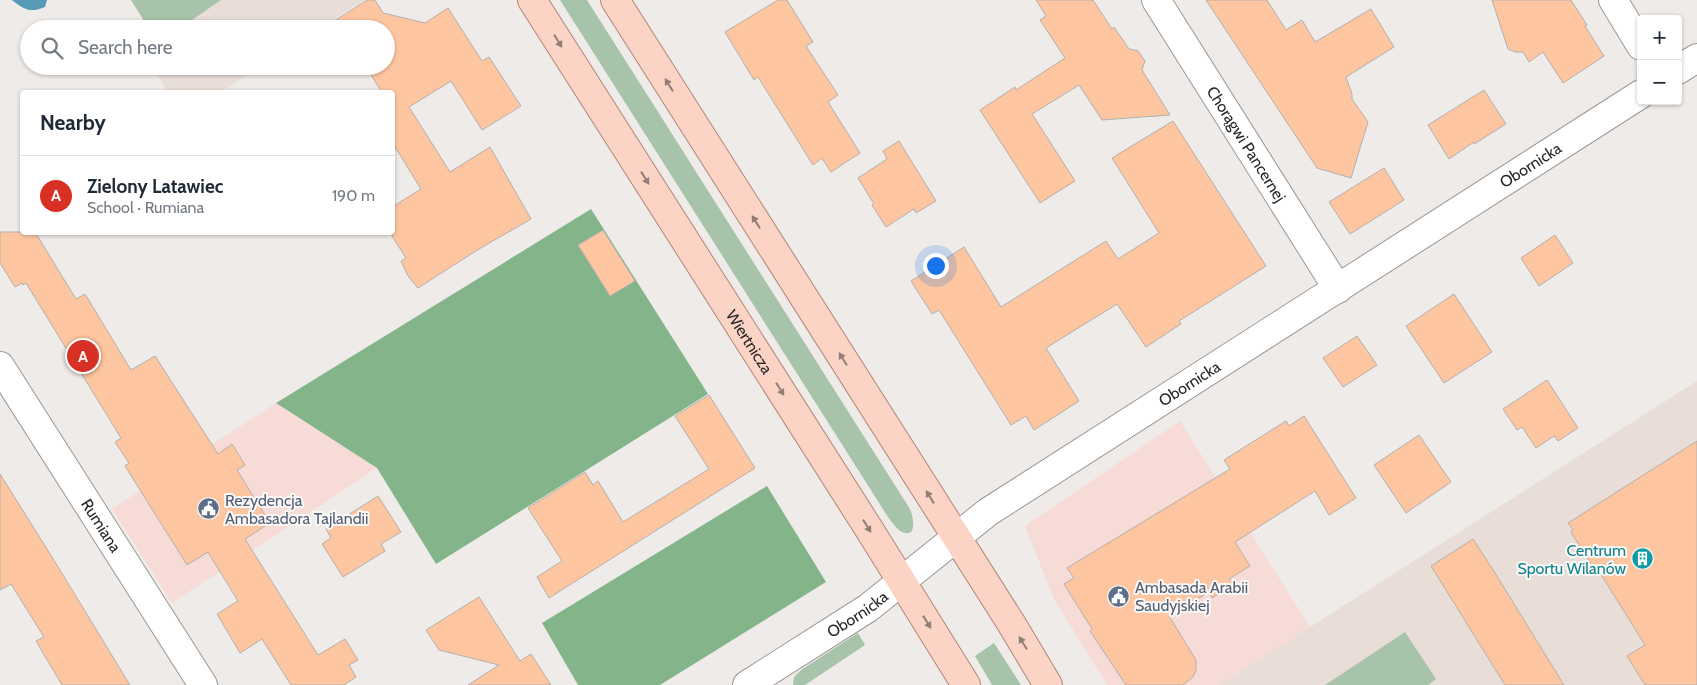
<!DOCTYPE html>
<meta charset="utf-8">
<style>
:root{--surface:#fff;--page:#f6f6f7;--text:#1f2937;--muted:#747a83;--line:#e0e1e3;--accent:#d93025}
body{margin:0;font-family:Cabin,sans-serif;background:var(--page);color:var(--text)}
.controls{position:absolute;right:15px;top:15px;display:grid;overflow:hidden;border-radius:5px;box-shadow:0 1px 4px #0004}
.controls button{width:45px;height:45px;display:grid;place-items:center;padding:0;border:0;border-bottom:1px solid var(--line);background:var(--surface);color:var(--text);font:25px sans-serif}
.you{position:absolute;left:935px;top:265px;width:18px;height:18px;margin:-12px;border:4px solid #fff;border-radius:50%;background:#1a73e8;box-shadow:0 0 0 8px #1a73e833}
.badge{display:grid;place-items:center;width:32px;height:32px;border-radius:50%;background:var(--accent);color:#fff;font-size:16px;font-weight:700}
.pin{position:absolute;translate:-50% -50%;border:2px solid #fff;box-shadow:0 1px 5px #0006}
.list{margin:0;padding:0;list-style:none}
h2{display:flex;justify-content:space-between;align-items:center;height:65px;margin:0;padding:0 20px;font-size:21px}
h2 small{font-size:16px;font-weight:400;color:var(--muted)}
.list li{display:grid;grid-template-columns:32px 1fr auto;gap:15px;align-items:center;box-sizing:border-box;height:80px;padding:0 20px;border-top:1px solid var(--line)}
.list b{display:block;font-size:19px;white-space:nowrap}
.list p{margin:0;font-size:16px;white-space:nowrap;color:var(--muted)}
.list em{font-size:16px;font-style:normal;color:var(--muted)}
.icon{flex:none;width:28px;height:28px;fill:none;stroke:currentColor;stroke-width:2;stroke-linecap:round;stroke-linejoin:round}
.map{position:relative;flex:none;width:1697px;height:685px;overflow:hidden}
.search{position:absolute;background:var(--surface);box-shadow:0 1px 4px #0004;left:20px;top:20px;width:375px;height:55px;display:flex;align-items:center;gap:12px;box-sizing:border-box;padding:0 18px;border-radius:28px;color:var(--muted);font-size:19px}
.panel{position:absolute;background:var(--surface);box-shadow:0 1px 4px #0004;left:20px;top:90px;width:375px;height:145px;border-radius:5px}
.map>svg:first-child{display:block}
.commercial{fill:#f6dbd7}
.built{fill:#e9ded7}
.green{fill:#a7c4aa}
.forest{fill:#84b58a}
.water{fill:#579ab8}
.building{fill:#fec6a0;stroke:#b3afad}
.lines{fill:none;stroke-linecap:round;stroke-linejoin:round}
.minor-casing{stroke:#9b9795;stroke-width:30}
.major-casing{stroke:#b18575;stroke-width:30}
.minor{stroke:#fff;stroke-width:28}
.major{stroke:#fcd4c6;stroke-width:28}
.oneway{fill:#927e76}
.labels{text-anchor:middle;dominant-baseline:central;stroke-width:4;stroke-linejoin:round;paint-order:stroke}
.street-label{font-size:16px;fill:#292726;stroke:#fcf8f6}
.service-label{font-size:16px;fill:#4e5e75;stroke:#fcf8f6;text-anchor:start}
.culture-label{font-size:16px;fill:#0d838f;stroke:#fcf8f6;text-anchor:end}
</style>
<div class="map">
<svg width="1697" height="685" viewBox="0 0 1697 685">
<rect width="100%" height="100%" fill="#efebe9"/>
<path class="commercial" d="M276,403l101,65 -205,135 -60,-94z
M1180,421l130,206 -91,58h-112l-53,-86 -29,-73z"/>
<path class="built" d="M131,0h233l-44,29h-171z
M152,66h109l-41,26h-52z
M1697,381v304h-478l91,-58z"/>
<path class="green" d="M131,0h90l-42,29h-30z
M560,0h27l323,509c3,7 8,30 -8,23 -6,-3 -10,-10 -14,-15z
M1405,632l31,47 -8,6h-103z
M858,633l7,12 -60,40h-12l1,-8 7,-7z
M994,643l27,42h-29l-17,-29z"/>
<path class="forest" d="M591,209l117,185 -272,170 -59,-96 -101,-65z
M767,486l59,96 -166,103h-82l-36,-62z"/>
<path class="water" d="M12,0h35l-2,7c-14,6 -21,3 -33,-7z"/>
<path class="building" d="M367,0h8l8,13 42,10 23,-15 34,53 7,-4 32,49 -39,24 -31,-49 -42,26 41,65 40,-25 41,72 -52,30 -61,39 -10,-12 -7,-15 5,-3 -14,-22v-29l29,-18 -29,-47v-50h-10l-17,-26h21v-37h-64z
M778,0h9l26,42 -7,4 32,49 -10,7 32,51 -29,19 -9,-14 -9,7 -55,-88 -4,3 -29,-48z
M1036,0h57l19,29 2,-2 15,22 9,2 7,10 -3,9 28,45 -68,5 -23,-35 -47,29 43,67 -35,22 -60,-93 35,-23 1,3 49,-32 -25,-38 6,-4z
M1206,0h61l19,30 16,-10 13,22 56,-33 23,38 -48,30 6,17v5l16,23 -17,56 -34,-10z
M1492,0h79l16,25 -2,1 19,30 -41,27 -20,-31 -14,10 -6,-10h-8l-7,-3z
M1484,90l22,34 -32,20v-2l-25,17 -21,-34z
M1173,121l93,145 -87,55 2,3 -35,23 -29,-43 -71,44 33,53 -45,29 -8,-14 -15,9 -72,-115 -7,4 -21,-33 53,-34 37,60 105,-66 12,18 41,-26 -47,-75z
M899,141l37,60 -20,12 -2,-4 -28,18 -14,-22 2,-1 -16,-26 29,-19 -4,-8z
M1384,168l20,32 -54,34 -21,-32z
M603,230l32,51 -25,15 -32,-51z
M0,232h35l41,67 9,-5 46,76 24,-14 63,98 14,-10 13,21 -8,5 33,53 -25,16 73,116 27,-16 13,21 -9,5 7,12 -12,8h-53l-29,-46 -22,14 -23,-39 21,-13 -30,-49 -21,13 -62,-99 4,-3 -14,-21 6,-4 -95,-155 -3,2 -1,-2 -7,4 -15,-24z
M1555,235l18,28 -34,23 -18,-28z
M1454,294l38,58 -48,31 -38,-57z
M1357,336l20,29 -34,22 -20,-29z
M1547,380l31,48 -20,13 -4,-5 -18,12 -14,-21 -5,3 -14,-21z
M709,395l46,73 -206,130 -12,-21 25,-16 -34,-53 57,-36 8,13 5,-4 25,41 86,-53 -34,-53z
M1304,416l52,82 -27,17 -14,-24 -80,51 15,24 -21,13 4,6 -21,13 -3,-6 -40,24 27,44v10l-3,7 -10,8h-57l-36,-54 2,-2 -28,-45 10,-6 -7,-10 163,-99 -6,-9 62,-39 3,5z
M1419,435l32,47 -45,31 -32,-48z
M1697,441v244h-52l-18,-29 18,-11 -48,-77 -3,1 -23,-37 2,-2 -5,-7z
M0,474l52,83 78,128h-68l-26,-44 8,-4 -33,-53 -11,6z
M378,496l23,36 -20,12 4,7 -42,26 -21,-33 9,-6 -5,-9z
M1473,539l22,34 69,112h-59l-74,-119z
M479,597l41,64 11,-7 20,31h-83l31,-20 -60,-15 -13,-20z"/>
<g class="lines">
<defs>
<g id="minor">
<path id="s1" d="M1156,0l182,289"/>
<path d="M1613,0l28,46"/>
<path d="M1678,70l19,-12"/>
<path id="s2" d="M0,366l203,319"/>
<path id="s3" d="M747,685l121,-77 120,-96 653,-418"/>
</g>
<g id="major">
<path id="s4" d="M532,0l337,529 97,156"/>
<path d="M615,0l396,623 37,62"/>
</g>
</defs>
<use href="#minor" class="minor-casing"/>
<use href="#major" class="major-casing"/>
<use href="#minor" class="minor"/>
<use href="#major" class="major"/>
</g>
<defs><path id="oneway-solid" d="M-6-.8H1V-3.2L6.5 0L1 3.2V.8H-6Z" transform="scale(1.25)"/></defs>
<g class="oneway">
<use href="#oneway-solid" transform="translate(558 41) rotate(58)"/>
<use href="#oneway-solid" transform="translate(669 85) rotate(-122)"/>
<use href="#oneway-solid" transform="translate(645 178) rotate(58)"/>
<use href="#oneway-solid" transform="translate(756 222) rotate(-122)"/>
<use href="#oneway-solid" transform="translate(843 359) rotate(-122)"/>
<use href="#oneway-solid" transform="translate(780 389) rotate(58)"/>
<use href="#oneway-solid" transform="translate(930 497) rotate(-122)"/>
<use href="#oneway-solid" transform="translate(867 526) rotate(58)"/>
<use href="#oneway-solid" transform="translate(927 622) rotate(58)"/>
<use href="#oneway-solid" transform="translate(1023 643) rotate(-122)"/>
</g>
<defs>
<symbol id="civic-disc" viewBox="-11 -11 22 22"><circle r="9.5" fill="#5c6f8a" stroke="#fcf8f6"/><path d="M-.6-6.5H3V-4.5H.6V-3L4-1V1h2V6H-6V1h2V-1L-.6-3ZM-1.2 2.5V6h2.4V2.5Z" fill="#fff"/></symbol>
<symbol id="building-disc" viewBox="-11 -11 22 22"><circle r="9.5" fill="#0f9aa8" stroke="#fcf8f6"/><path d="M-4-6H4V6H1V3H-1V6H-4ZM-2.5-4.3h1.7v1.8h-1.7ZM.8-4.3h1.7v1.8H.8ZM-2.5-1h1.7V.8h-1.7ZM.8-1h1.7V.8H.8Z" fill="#fff"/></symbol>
</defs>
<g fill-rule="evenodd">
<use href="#civic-disc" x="196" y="496" width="25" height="25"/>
<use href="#building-disc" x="1630" y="546" width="25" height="25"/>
<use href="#civic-disc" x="1106" y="584" width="25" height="25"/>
</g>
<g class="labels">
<g class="street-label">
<text stroke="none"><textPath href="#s1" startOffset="170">Chorągwi Pancernej</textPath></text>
<text stroke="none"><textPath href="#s3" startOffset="941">Obornicka</textPath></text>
<text stroke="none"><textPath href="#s4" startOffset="405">Wiertnicza</textPath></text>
<text stroke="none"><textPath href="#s3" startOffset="536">Obornicka</textPath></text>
<text stroke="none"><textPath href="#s2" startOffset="189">Rumiana</textPath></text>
<text stroke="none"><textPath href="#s3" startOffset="131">Obornicka</textPath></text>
</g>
<g class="service-label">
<text x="225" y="500">Rezydencja<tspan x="225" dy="18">Ambasadora Tajlandii</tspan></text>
<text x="1135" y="587">Ambasada Arabii<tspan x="1135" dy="18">Saudyjskiej</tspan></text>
</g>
<g class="culture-label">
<text x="1626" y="550">Centrum<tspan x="1626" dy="18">Sportu Wilanów</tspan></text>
</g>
</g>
</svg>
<div class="controls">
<button>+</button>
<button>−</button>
</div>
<div class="you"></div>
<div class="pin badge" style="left:83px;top:356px">A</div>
<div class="search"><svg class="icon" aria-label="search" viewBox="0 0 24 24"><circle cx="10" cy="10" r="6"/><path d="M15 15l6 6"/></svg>Search here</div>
<section class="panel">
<h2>Nearby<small></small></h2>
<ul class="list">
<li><span class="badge">A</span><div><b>Zielony Latawiec</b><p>School · Rumiana</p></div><em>190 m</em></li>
</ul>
</section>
</div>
